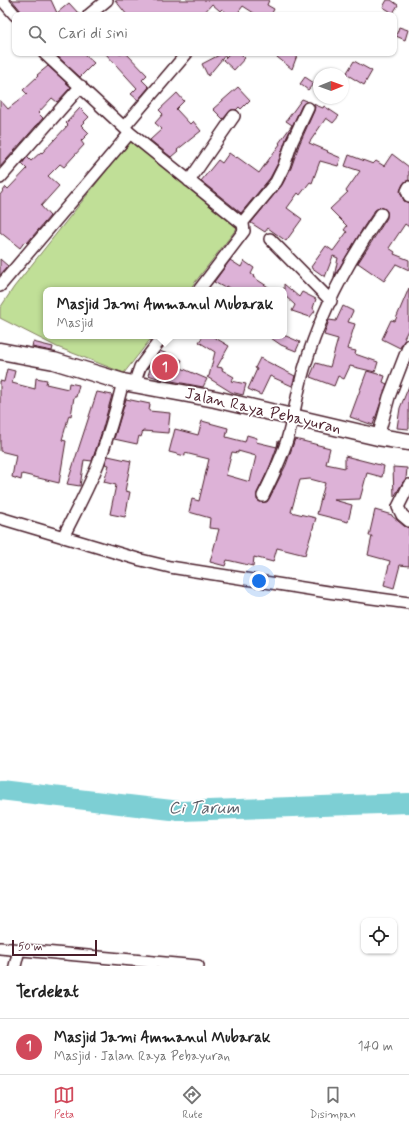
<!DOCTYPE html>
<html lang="id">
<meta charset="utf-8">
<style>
:root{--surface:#fff;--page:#f2f2f2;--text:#222;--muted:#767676;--line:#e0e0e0;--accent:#d1495b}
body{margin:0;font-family:Mynerve,sans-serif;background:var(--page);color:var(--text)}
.controls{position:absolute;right:12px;bottom:12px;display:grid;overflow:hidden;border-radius:8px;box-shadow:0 1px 3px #0004}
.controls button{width:36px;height:36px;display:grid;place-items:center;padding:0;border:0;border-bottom:1px solid var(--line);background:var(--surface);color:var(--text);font:20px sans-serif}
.compass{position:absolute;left:313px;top:68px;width:36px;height:36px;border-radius:50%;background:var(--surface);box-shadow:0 1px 3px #0004;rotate:89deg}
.scale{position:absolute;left:12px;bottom:10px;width:85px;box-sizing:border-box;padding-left:4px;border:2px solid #4a1f2b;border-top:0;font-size:11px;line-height:14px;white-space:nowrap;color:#4a1f2b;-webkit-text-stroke:3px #fff;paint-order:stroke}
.you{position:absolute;left:259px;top:581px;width:14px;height:14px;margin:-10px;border:3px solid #fff;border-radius:50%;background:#1a73e8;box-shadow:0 0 0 6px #1a73e833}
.badge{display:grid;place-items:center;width:26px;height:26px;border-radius:50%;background:var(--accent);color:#fff;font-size:13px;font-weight:700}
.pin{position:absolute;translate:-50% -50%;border:2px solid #fff;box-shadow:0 1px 4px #0006}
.popup{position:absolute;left:43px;top:287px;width:244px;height:52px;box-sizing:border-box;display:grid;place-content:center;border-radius:8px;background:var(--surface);filter:drop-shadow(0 1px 3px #0005);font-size:13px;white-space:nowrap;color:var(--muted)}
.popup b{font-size:15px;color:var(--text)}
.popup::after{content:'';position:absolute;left:50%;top:100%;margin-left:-8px;border:8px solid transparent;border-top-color:var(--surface)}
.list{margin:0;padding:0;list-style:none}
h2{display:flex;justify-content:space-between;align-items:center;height:52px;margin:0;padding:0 16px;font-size:17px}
h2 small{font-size:13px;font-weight:400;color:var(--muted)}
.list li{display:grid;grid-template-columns:26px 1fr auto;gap:12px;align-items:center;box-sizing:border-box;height:56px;padding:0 16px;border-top:1px solid var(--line)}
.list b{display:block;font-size:15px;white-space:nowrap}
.list p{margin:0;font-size:13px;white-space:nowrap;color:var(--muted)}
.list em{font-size:13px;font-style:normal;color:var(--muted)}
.icon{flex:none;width:22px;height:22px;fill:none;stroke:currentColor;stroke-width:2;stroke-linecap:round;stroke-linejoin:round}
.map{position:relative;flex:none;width:409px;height:966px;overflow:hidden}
.search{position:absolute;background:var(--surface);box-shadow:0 1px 3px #0004;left:12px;right:12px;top:12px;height:44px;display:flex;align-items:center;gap:10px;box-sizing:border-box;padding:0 14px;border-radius:8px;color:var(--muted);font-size:15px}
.sheet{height:108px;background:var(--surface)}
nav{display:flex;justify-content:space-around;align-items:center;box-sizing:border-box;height:56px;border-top:1px solid var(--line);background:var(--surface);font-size:11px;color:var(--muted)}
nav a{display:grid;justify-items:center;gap:2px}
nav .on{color:var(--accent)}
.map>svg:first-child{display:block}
.green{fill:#c0df97;stroke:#857f61}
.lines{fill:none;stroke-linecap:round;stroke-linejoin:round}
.river{stroke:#7dcfd4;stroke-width:20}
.building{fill:#ddb2d7;stroke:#4a1f2b;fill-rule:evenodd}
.street-casing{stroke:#4a1f2b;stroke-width:14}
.secondary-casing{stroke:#4a1f2b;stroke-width:19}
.street{stroke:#fff;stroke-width:11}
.secondary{stroke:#fff;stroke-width:16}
.labels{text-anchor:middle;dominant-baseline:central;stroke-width:3.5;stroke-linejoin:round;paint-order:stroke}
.street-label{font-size:16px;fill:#4a1f2b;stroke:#fff}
.water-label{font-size:17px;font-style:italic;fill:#5c5d66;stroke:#fff}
</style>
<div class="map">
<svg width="409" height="966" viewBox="0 0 409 966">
<rect width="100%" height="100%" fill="#fff"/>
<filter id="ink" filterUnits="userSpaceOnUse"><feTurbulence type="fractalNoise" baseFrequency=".025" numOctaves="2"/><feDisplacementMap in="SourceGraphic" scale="8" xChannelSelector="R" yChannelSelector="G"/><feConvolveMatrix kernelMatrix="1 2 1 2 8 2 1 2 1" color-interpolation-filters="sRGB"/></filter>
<g filter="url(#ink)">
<path class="green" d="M130,141l107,87 -48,62h-143v46h107l-29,37 -67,-26 -57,-29v-10l14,-21z"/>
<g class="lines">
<path class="river" d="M0,790l180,21 229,-8"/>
</g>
<path class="building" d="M12,0h39l6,13 12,-10 11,12h-58l-1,-4z
M115,0h154l-2,5 7,4 -3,6h-14l-14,-9 -7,9h-7l-7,-6 -2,2 -8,-7 -10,11h-15l-5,-5 -5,5h-50z
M387,0h4l7,5 -5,8 -10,-6z
M399,27l9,3 -3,10 -9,-4z
M57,53h26l11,10 -14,14 -24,-22z
M105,53h21l21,22 -5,5 7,7 -11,13 -7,-6 6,-6z
M223,53h4l-19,23 -6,-12z
M230,53h10l5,5 -11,12 -11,-10z
M272,53h26l-6,16z
M354,61l18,10 -8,14 -18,-11z
M48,66l23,21 -14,15 -5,-4 -14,15 5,5 -43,49v-67l8,9 19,-15 -4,-4 15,-14 -1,-1z
M305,77l9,6 -6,7 -8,-6z
M238,87l12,13 -9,9 -2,-2 -3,3h-5l-8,9 -10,-10z
M177,93l7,8 -8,8 14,15 3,-3 8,10 -24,19 1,1 -7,6 -21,-17 12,-11 -7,-6 8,-9 -4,-4z
M302,99l5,2 -5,4 -16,34 -8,24 -8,15 -29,35 -40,-32 17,-21 4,3 7,-10 7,5 1,-1 22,16 21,-29 -1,-1 13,-18 -6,-4z
M313,104l10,4 1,-2 15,10 -6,7 -7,-5 -17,25 19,8 -1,1 14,6 -3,8 -18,-5 -8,22 -2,-1 -10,13 -2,-2 -11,15 15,11 -16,22 -18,-13 -3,4 -14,-9 31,-38 9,-17 8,-23 15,-34 1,-4z
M80,108l9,9 -8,8 8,8 -8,8 3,4 -20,22 -4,-3 -12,12 11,10 -18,20 9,10 -23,27 -2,-2 -5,7 -20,-16v-37l6,-8 2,2 19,-20 -5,-5 5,-7 4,4 10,-9 1,1 26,-28 -2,-2z
M392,154l17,13v13l-6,4 -3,7 4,10 5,2v24l-4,-3 -16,24 6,4 -1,2 15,6v10l-13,-6 -12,17 -26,-18 29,-45v-7l-6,-4 -6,3 -12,18 -29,49 4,-19 -5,-2 -8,21 -14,-10 15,-21 7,5 14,-19 -3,-2 3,-4 -17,-17 18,-17 -2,-1 14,-20 -15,-5 4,-11 24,9 3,-3 8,5z
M0,259l8,7 -8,9z
M230,260l11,7 3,-6 10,7 -3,6 3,2 -1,1 20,13h-41l-6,-4 -1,2 -11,-6z
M284,284l15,13 3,-5 14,7 -3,9 2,3 -5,6 -18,-6 3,-6 -11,-10z
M409,288v40l-5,10 2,1 -3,3 -3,6 -18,-9 9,-19 4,1z
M343,306l10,5 -5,11 7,2 -8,25 9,2 -1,3 23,8 -3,10 -25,-6 -6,13 -6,-3 -4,10 -24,-9 6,-14 14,4 8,-28 -14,-4 5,-15 7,1z
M203,336h9l17,10 -12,21 6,1 -1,2 12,7 -3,4 15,3 -3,11 -12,-3 -24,-15 2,-1 6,-24 -16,-10z
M268,336h18l14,6 -4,9 -15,-6z
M33,342l20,5 -1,4 -20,-4z
M160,351l22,9 -3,7 28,12 -4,8 -42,-8 -13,-4 5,-14z
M260,358l35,18 -3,10 -22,-10 -9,19 -13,-6 9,-20 -2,-1z
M7,369l8,2 -3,12 23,6 1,-11 11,2 -1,4 22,5 1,-6 10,2 -3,12h-2l-3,19 -2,-1 -7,25 4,1 -7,42 -37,-9 -1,6 -9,-3 4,-22 -16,-4v-70l4,1z
M367,371l18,5 -2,6 4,2 -14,41 -23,-8z
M409,386v43l-12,-1 3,-20z
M97,392l15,3 -10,36 -10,30 -8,-1 -4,26 -13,-2z
M126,399l24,5 -1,7 21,2 -2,20 -25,-2 -2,6 -2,-1 -2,8 -23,-5z
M202,421l26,7 -2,9 19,5 2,-7 10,3 -1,4 21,5 1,-6h1l-9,25 -13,27v7l3,2h7l2,-3 17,-34 9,-26 35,9 -4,16 19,4v-12l39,10 -2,11 -15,-4 -7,26 -26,1 18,5 -4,17 -31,-8 8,-31 -15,-4 -10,1 -9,32 25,6 -11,37 -28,-7 -4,14 -19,-5 -1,9 -26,-6 -2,6 -15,-4 9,-33 -10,-1 1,-10 -21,-6 3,-13 7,2 10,-42 -24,-6v3l-16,-4 6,-23 23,6zM238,451l18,5 -6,26 -24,-7 6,-23 6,1z
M108,456l23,5 -6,30 5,1 -5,25 -15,-3 6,-29 -12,-3 5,-17 -4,-1z
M393,467l14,1 -1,11 -3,3 -9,15z
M375,510l17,5v1l12,10 5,2v38l-9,-1 -6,23 -10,-3 6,-24 -22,-6 4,-19h-3z"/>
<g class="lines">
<defs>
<path id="street" d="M2,0l13,15
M89,15l18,-15
M44,53l86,80 113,91 1,7 -45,59
M124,127l63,-74
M0,178l81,-92
M189,181l45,-65
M409,187l-2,4 2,5
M242,223l34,-41 8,-16 8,-24 16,-34
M270,239l61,62
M0,286l130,-153
M134,384l6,-17 23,-31
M378,437l11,-40 20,-52
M409,485l-11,22 4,8 7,6
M263,496c9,-18 18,-36 24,-56 7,-23 10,-47 17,-71 16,-55 44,-108 77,-155
M0,518l141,42 29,7 158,25 81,11
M63,537c12,-24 25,-48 35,-73 10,-27 18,-54 25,-82
M0,948l198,18
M15,966l4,-16"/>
<path id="secondary" d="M0,351l54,10 69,21 92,17 163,38 31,5"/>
</defs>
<use href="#street" class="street-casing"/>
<use href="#secondary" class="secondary-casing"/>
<use href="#street" class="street"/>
<use href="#secondary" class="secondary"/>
</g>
</g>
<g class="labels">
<g class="street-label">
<text transform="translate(263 411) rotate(13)">Jalan Raya Pebayuran</text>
</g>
<g class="water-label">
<text x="204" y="808">Ci Tarum</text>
</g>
</g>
</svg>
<div class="controls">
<button><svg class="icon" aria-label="locate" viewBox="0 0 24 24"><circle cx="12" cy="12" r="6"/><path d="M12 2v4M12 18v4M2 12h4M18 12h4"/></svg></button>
</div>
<svg class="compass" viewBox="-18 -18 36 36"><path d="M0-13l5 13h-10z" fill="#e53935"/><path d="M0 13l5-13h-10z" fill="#767676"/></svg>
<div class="scale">50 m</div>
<div class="you"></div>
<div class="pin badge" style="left:165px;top:367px">1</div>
<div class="popup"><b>Masjid Jami Ammanul Mubarak</b>Masjid</div>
<div class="search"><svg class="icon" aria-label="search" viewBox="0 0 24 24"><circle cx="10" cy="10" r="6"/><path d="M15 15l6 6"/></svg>Cari di sini</div>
</div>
<section class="sheet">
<h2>Terdekat<small></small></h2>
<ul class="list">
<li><span class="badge">1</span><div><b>Masjid Jami Ammanul Mubarak</b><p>Masjid · Jalan Raya Pebayuran</p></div><em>140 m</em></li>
</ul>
</section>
<nav>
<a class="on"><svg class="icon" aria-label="map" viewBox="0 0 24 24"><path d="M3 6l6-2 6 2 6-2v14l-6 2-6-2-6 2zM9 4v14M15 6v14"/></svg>Peta</a>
<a><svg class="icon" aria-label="directions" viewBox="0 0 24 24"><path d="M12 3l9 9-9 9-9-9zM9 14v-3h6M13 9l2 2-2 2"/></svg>Rute</a>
<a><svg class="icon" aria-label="saved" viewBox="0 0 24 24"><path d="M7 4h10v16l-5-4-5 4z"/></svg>Disimpan</a>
</nav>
